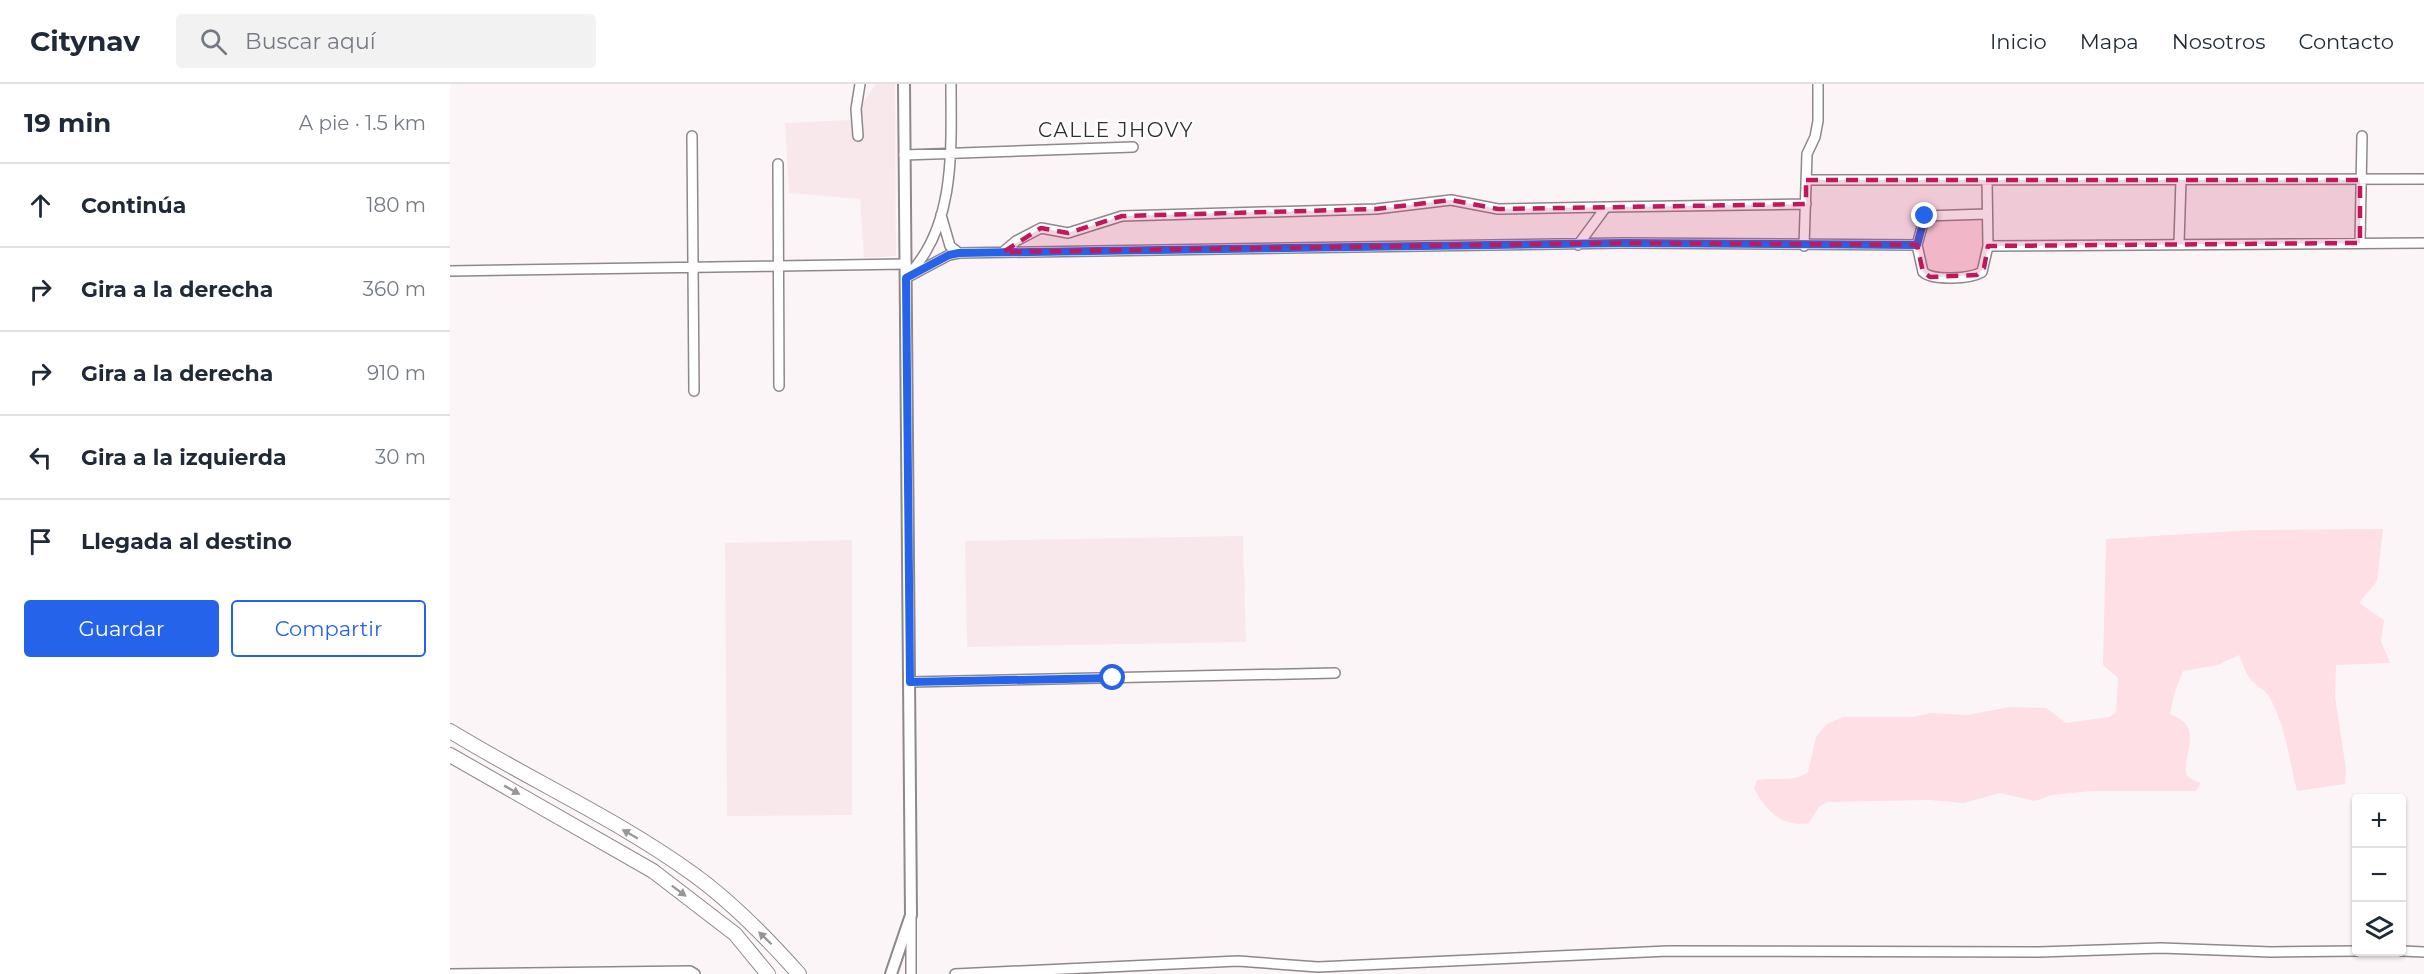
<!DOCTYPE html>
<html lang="es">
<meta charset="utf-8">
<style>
:root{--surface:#fff;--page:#f2f2f3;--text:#1f2937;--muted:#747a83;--line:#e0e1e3;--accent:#2563eb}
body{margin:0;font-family:Montserrat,sans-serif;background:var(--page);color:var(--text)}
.controls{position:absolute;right:18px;bottom:18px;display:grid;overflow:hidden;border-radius:6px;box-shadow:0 2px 4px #0004}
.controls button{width:54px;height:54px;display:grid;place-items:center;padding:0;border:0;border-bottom:2px solid var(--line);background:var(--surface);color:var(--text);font:30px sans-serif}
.stop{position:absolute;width:18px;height:18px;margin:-14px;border:4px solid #2563eb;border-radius:50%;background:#fff}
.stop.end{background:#2563eb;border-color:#fff;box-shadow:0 2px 6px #0008}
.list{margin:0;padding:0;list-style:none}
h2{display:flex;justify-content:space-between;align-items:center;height:78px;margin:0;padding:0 24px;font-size:26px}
h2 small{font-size:20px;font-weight:400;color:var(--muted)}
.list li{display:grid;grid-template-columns:39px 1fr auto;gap:18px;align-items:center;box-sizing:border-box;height:84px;padding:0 24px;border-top:2px solid var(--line)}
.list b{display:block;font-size:22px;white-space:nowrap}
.list em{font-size:20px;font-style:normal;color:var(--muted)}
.actions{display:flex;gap:12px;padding:18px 24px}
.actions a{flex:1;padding:14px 0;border:2px solid var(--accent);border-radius:6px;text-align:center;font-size:21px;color:var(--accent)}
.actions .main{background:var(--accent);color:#fff}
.icon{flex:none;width:33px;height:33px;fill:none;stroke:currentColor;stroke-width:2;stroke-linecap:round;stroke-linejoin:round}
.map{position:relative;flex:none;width:1974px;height:890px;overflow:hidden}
header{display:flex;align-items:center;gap:36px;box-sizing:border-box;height:84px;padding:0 30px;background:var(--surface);border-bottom:2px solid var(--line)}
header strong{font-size:28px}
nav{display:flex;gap:33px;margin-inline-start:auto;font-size:21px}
.search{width:420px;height:54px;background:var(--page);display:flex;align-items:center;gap:15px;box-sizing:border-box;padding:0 21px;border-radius:6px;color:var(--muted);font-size:22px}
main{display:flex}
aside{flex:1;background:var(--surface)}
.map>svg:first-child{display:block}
.built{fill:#f8e8eb}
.green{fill:#fddfe5}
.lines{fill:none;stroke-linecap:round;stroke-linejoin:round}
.minor-casing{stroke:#8e8889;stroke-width:12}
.major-casing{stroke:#8e8889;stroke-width:14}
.highway-casing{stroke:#8e8889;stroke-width:16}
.minor{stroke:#fff;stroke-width:9}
.major{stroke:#fff;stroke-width:10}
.highway{stroke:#fff;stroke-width:14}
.oneway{fill:#989797}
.route{stroke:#2563eb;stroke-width:8}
.marked{fill:#c2185b;fill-opacity:0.2;stroke:#c2185b;stroke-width:4.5;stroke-dasharray:12 8;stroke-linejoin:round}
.labels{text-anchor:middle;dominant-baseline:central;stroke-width:5;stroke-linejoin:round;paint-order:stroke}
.neighbourhood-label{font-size:20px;letter-spacing:1.5px;fill:#312f2f;stroke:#fff}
</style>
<header>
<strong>Citynav</strong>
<div class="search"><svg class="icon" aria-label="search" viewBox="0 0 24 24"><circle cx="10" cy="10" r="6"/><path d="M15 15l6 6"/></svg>Buscar aquí</div>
<nav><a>Inicio</a><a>Mapa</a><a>Nosotros</a><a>Contacto</a></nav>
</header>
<main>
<aside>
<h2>19 min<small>A pie · 1.5 km</small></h2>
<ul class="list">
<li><svg class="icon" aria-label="ahead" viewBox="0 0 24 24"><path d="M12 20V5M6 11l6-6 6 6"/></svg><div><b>Continúa</b></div><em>180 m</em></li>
<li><svg class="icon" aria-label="right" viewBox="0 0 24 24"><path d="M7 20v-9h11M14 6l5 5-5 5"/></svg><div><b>Gira a la derecha</b></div><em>360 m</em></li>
<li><svg class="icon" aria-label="right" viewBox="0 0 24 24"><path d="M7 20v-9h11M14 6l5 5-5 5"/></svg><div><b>Gira a la derecha</b></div><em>910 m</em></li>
<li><svg class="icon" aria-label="left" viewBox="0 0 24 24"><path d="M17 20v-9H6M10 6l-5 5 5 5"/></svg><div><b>Gira a la izquierda</b></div><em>30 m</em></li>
<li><svg class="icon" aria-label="arrive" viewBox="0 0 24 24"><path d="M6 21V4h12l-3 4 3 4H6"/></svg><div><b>Llegada al destino</b></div></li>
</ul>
<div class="actions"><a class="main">Guardar</a><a>Compartir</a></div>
</aside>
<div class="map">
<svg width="1974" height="890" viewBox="0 0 1974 890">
<rect width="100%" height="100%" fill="#fcf5f7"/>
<path class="built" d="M426,0h19l1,172 -32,2 -4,-59 -71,-6 -4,-70 66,-3z
M793,452l3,106 -279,5 -2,-106z
M402,456v275l-125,1 -2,-273z"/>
<path class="green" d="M1478,135h52l4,5 -3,44 -6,3c-23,1 -57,11 -52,-23 1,-10 1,-20 5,-29z
M1933,445l-6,52 -18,22 25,17 -3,21 9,22 -54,2 -1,32 11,72 -1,15 -48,7c-8,-31 -11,-63 -26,-91 -4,-9 -13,-13 -20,-20 -6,-8 -8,-16 -12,-25l-21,10 -35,6 -8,20 -5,23c34,13 14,34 16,60l3,4 12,5 -5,8h-105l-39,4 -17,6 -35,-8 -36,10 -35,-3 -102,2 -8,5 -10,16c-27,5 -44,-13 -55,-35l3,-8c18,-3 37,3 51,-8l8,-35 11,-13 16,-7h70l18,-4 36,2 43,-8 36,1 20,15 43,-6 7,-4 2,-35 -15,-13 3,-126 147,-9z"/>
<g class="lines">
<defs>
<path id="minor" d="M242,52l2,255
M408,52l-2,-27 4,-25
M454,71l229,-8
M328,80l1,222
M1356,96l618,-1
M1536,130l-61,2 -8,29 6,27c10,9 47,7 59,0l6,-26 -1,-66
M491,131l9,31 9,7
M1729,159l2,-63
M1910,159l2,-107
M1128,161l28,-38 200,-3
M1354,162l3,-92 8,-17 3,-16v-37
M1538,162l436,-3
M553,168l13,-11 25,-13 27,5 54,-17 254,-7 75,-9 47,9 108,-2
M0,187l456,-7
M461,188c45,-50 40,-125 40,-188
M456,194l43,-23 10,-2 665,-10 293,2
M460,598l425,-9
M461,835v55
M1952,867l22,1
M0,890l240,-3 5,3
M505,890l283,-13 80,6 350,-16 371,1 122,-4 110,4 85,-1"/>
<path id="major" d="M441,890l20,-59 -7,-831"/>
<path id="highway" d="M0,647c80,49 167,88 243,143 39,28 74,64 106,100
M0,671l203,116 82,63 33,40"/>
</defs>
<use href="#minor" class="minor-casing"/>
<use href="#major" class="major-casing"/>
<use href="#highway" class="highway-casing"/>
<use href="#minor" class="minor"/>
<use href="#major" class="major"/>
<use href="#highway" class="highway"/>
</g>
<defs><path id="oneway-solid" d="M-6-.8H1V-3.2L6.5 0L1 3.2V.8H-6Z" transform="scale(1.5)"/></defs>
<g class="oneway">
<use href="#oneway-solid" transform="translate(62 706) rotate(29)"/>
<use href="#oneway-solid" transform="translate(180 750) rotate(-150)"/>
<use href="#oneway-solid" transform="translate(229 807) rotate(37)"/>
<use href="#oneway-solid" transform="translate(315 854) rotate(-136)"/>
</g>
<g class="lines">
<path class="route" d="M663,594l-203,4 -4,-404 43,-23 10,-2 665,-10 293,2 8,-29"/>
</g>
<path class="marked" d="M1356,96h554v63l-372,3 -4,22 -7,7 -47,2 -7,-5 -6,-27 -293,-2 -621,9 38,-24 27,5 54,-17 254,-7 75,-9 47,9 308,-5z"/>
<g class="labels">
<g class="neighbourhood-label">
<text x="666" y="46">CALLE JHOVY</text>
</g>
</g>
</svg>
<div class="controls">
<button>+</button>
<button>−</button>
<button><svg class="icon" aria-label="layers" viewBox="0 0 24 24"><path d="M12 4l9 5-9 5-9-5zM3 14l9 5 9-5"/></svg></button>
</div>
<div class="stop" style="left:663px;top:594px"></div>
<div class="stop end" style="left:1475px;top:132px"></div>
</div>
</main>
